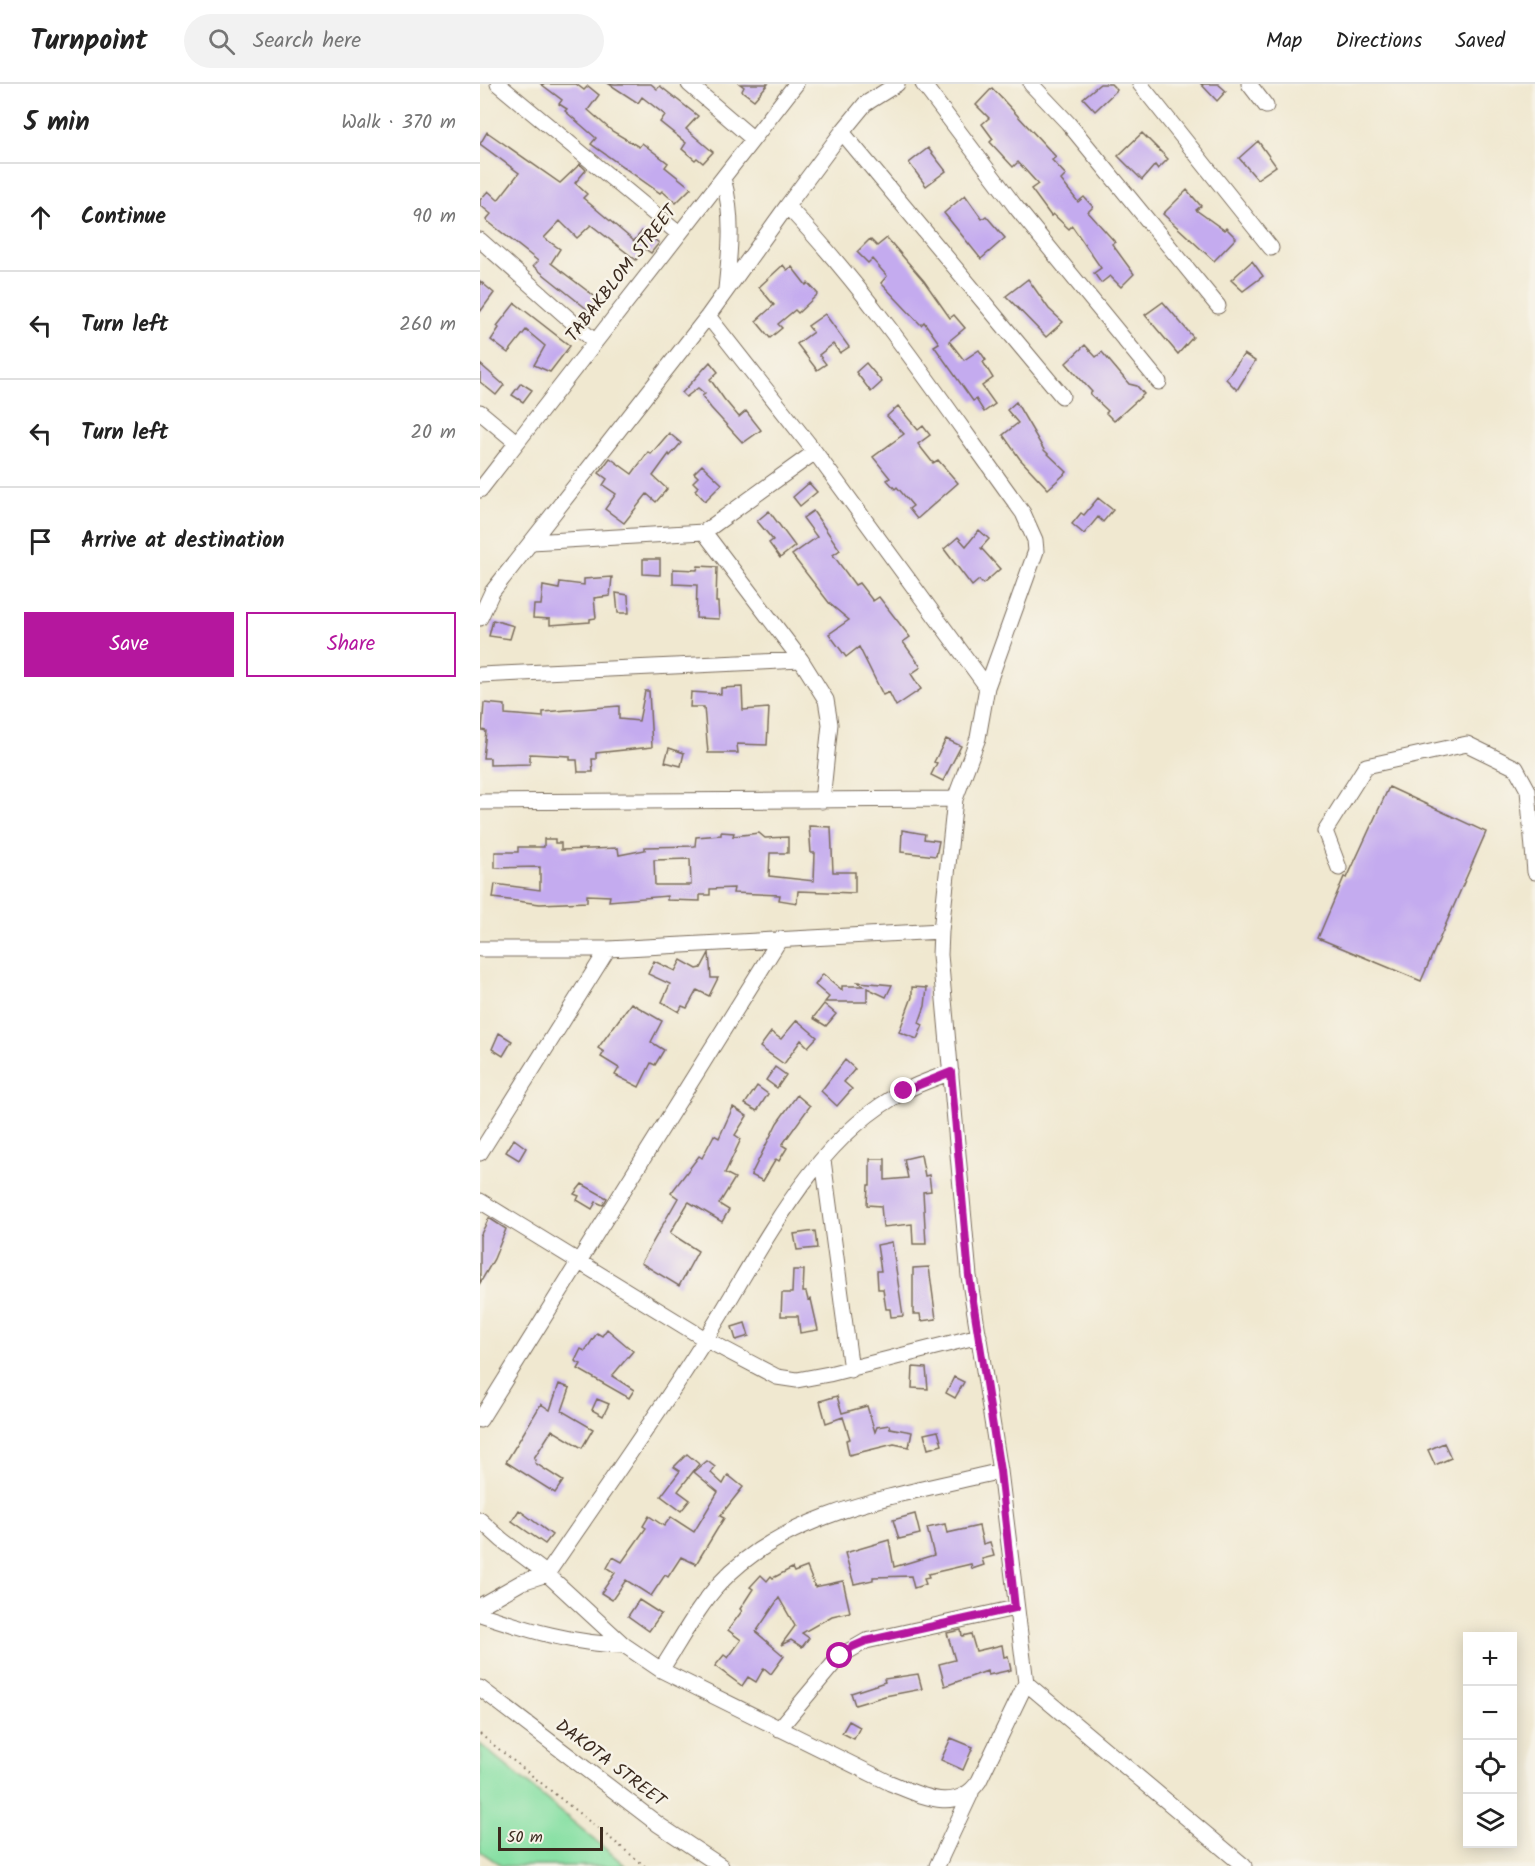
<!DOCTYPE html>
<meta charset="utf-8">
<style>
:root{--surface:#fff;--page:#f2f2f2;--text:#222;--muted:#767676;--line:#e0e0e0;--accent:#b5179e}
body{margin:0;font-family:Kalam,sans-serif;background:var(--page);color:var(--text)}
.controls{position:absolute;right:18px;bottom:18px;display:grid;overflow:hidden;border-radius:0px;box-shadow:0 3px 15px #0003}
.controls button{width:54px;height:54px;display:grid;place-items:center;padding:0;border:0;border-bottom:2px solid var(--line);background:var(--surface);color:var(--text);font:30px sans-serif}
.scale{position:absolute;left:18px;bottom:15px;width:105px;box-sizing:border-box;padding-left:6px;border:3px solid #3b2a1e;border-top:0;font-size:16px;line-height:21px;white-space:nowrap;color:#3b2a1e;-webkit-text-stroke:4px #f7f3e8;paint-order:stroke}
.stop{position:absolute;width:18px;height:18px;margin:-14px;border:4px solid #b5179e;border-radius:50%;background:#fff}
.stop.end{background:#b5179e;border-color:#fff;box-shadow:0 2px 6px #0008}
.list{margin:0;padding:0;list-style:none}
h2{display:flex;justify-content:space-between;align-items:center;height:78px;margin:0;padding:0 24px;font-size:26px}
h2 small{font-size:20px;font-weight:400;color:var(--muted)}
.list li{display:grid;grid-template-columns:39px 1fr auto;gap:18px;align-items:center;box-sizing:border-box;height:108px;padding:0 24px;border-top:2px solid var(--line)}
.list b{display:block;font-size:22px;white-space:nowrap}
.list em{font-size:20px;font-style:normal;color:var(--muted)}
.actions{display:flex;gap:12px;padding:18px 24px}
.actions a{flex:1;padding:14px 0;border:2px solid var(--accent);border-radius:0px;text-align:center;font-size:21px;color:var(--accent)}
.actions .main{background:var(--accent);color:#fff}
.icon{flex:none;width:33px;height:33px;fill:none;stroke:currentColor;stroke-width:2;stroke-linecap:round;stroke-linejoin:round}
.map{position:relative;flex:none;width:1055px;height:1782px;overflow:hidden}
header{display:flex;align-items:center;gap:36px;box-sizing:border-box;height:84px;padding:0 30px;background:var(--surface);border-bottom:2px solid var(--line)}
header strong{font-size:28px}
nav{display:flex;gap:33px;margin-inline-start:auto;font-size:21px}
.search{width:420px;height:54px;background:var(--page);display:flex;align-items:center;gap:15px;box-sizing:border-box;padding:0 21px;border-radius:33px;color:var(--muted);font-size:22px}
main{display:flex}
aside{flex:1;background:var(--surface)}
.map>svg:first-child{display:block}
.green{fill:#88e0a4;stroke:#628561;stroke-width:1.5}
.building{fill:#c4abef;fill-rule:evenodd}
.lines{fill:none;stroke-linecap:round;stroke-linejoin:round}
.minor-casing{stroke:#7a6c5c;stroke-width:17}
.path{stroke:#7a6c5c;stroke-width:2;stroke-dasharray:1.5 4.5;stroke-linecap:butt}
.minor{stroke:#fff;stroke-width:15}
.route{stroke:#b5179e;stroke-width:8}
.labels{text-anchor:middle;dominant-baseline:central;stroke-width:5;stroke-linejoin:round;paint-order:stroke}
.street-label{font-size:18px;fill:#3b2a1e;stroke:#f7f3e8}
</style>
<header>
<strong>Turnpoint</strong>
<div class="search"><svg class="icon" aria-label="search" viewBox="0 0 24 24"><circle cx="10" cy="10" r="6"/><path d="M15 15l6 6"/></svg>Search here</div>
<nav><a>Map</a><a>Directions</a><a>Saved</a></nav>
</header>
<main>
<aside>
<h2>5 min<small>Walk · 370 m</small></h2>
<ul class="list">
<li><svg class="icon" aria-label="ahead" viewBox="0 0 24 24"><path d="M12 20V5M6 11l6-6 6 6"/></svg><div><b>Continue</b></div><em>90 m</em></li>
<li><svg class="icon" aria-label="left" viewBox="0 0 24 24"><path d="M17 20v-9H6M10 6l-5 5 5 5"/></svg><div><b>Turn left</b></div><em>260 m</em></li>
<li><svg class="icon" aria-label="left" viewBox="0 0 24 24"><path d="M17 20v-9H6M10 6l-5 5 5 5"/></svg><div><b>Turn left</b></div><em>20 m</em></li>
<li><svg class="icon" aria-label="arrive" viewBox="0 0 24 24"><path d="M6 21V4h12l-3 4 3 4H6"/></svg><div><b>Arrive at destination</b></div></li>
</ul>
<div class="actions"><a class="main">Save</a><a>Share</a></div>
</aside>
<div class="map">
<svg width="1055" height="1782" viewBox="0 0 1055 1782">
<rect width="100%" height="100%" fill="#f7f3e8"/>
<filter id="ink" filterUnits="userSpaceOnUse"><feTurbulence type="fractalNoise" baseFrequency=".0167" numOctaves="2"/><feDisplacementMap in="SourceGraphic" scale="12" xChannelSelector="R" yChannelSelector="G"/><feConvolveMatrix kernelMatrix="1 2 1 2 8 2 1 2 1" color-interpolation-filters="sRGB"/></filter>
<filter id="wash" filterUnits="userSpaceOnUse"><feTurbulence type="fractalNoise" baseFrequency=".008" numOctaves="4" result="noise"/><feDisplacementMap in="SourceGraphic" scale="24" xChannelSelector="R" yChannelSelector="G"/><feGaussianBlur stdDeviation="1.35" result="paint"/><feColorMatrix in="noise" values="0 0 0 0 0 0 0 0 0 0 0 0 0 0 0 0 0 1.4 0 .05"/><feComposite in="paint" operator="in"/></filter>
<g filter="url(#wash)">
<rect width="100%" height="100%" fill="#f0e8d0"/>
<path class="green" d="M0,1660l146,122h-124l-22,-15z"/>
<g id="blocks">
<path class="building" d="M61,0h35l8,6 4,-4 11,9 -11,15 24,21 27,16 3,-4 26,20 -3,4 26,21 -15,15 -14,-12 -2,2 -69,-49 5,-6 -31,-27 2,-2 -8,-5 3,-4z
M129,0h42l6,5 3,-3 38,30 -12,13 27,23 -10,11 -6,-5 -2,2 -13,-11 4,-6 -26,-21 5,-7 -23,-18 -4,6z
M260,0h28l-14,16 -12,-9 2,-4z
M620,0h11l6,6 -22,21 -12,-13z
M721,0h17l8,7 -9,10z
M512,4l64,69 -4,3 14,15 -5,5 17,22 6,-5 9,10 -5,5 27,30 -3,2 22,30 -13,13 -11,-11 -9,7 -7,-10 7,-5 -29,-42 -3,3 -16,-15 -2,2 -20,-27 7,-5 -20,-22 -5,5 -23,-25 3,-3 -11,-15 7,-6 -13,-13z
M7,48l73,51 20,-19 6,6 -11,13 12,11 -4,4 51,43 8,-10 17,12 -8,10 -6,-4 -9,11 -45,-35 -14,13 -17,-17 -16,17 16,11 -9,14 51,39 -10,11 -59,-47 5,-5 -52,-41 5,-6 -11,-9v-5l8,-9 10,9 21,-27 -39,-29z
M662,49l26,26 -10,10 -3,-4 -13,15 -24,-24z
M778,57l18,25 -19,13 -18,-21z
M448,64l18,23 -20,15 -17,-23z
M707,106l14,16 -5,4 28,20 2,-2 10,10 -22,23 -51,-47z
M485,111l17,24 4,-3 19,22 -24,21 -37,-46z
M407,154l37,43 26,37 4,-3 11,13 -16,13 15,19 15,-10 7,10 -3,2 10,16 -11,8 13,18 -11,8 -8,-13 -3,2 -39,-55 5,-3 -15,-21 -3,3 -40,-42 6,-7 -15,-17 -4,4 -11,-11 13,-13 7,7z
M772,177l11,15 -20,15 -12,-11z
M303,181l4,5 5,-3 14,18 2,-2 10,11 -20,19 -3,-3 -17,14 4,4 -12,10 -14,-17 18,-16 -15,-18z
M548,195l21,30 14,13 -17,15 -40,-41z
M0,197l14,12 -14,19z
M683,218l30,35 -15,17 -33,-39z
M35,219l55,43 -20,26 -16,-7 11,-19 -19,-16 -18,23 -17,-13 8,-12 -2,-2z
M345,230l24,33 -9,6 -7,-9 -14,11 7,9 -9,6 -20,-26 16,-12 -5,-6z
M605,261l11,12 6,-5 27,32 8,2 7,8 -30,27 -8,-8 2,-2 -18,-17 2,-2 -26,-29z
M764,270l11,7 -18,29 -11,-11z
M230,278l8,10 -8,7 14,20 15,18 7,-6 15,19 -18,13 -32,-35 -9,-12 3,-2 -7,-6 -12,9 -4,-4z
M386,279l16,19 -11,10 -15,-20z
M0,280l24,21 -8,10 -16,-13z
M41,299l11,7 -9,12 -11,-7z
M536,318l28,48 23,22 -19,17 -28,-30 -17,-24 15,-12 -11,-13z
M418,322l20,24 5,-4 7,9 -12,9 15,19 5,-3 20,23 -41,36 -8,-10 4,-3 -16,-19 -2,2 -8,-9 3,-2 -17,-21 31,-23 -17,-18z
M189,349l12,10 -11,13 -1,-2 -16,22 14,13 -11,13 -9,-8 -23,29 -19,-14 11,-15 -13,-9 4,-6 -8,-6 11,-15 22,16 16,-22 3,2z
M222,381l20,19 -17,17 -10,-11 3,-3 -5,-5 5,-5 -4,-4z
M329,399l8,9 -17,14 -7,-9z
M618,414l15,12 -10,12 -5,-5 -14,17 -12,-10 9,-11 3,2z
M289,427l26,35 -15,12 -11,-15 4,-3 -16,-19z
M333,427l27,39 -7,5 22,30 4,-2 14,18 6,-4 31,40 -7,5 18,25 -10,7 10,15 -25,17 -7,-14 -6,3 -24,-48 -13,10 -17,-23 20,-14 -19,-16 -38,-49 25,-18 -14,-19z
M499,446l10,9 -8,9 19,21 -17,15 -4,-4 -7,6 -28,-37 14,-12 8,9z
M163,475h17v16l-17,-1z
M218,482l19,1 -1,35h2l1,17 -23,-1 1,-33 -24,-1v-15l24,1z
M132,493l-2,19 -16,2 2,20 -6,1v3l-40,3v-6l-17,-1 1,-13h7l2,-19 16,3 1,-7 24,3v-6z
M136,509l12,2 1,18h-11z
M13,536l21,6 -4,13 -21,-3z
M262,603l1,23 26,-2 -2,37 -30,-1 1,9h-30l-4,-46h-14l1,-15 30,2v-6z
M165,607h4l3,56 -56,6v6h-4l1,13h-15l-1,-12h-7v-4l-40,-2v10l-40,1v-7h-7l3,-27 -4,-1 2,-27 21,2v9l38,3v-5l76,-6v13l20,2z
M466,655l15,7 -18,35 -12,-6 6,-12 -3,-1z
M189,664l15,5 -3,13 -16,-4z
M909,703l97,45 -65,149 -103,-43 26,-61 3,1z
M329,742l22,1 2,45h22v21l-57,-2 -1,12 -18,-3 1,-5 -47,-2 1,-5 -24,1v6h-10v6l-33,-1v-4l-58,5 1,-5 -23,-1v7l-47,2 -47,-6 2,-14 45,6v-23l-45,1v-16h23v-5h26v-8h11v4h6v7l57,-2 1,7 26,-5v-3l50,-1 1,-9 25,-2v-3l13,1 -1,3 26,-3 6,5 23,-1v16h-18l-1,23 45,5 1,-28h-4zM210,775l1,26h-36l-1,-25z
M422,746l23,4 -1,5 15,2 -3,15 -35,-4z
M229,869l2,25h7l-9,18 -12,-6 -10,18 -5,-2 -3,6 -17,-10 8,-18 -22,-10 6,-13 21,10 6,-11 16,9 4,-1z
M343,890l19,16v-4h21l-5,-4 34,3 -6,12 -19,-9v14h-42l4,-5 -14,-12z
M432,903l15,1 -2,18 -6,17 4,2 -6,14 -18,-7 13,-35z
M151,919l31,18 -11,21 13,8 -9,15 -4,-2 -12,24 -24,-12 4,-7 -18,-11 3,-5 -6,-4z
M344,920l12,10 -10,12 -13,-8z
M317,936l20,17 -9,10 -7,-7 -17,24 -24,-17 11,-15 10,7z
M19,949l13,8 -9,15 -11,-7z
M365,976l10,9 -11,13 8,7 -15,17 -16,-15z
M295,983l11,8 -9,13 -11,-8z
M277,1002l11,8 -11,17 -12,-7z
M317,1011l13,11 -28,39 5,3 -8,13 -3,-2 -13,22 -12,-6 26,-52z
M253,1023l14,9 -12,19 6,4 -16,34 10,5 -16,26 10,6 -7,12 -33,-20 -1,1 -18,30 28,18 -19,35 -38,-23 37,-65 -7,-5 28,-37 3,2 12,-23 5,3z
M34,1055l12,9 -7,12 -13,-8z
M441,1071l4,21 4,-1 2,16 -8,1 3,52h-13l-1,-20 -29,3 -2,-21 -14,-1 1,-20h2v-26h15v21l23,-2 -4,-19z
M102,1100l25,14 -4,7 -7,-3 -4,7 -15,-9 2,-4 -5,-2z
M9,1134l17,11 -12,30 -14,24v-47z
M335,1147l2,17 -20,2 -3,-16z
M412,1158l11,74 -12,1 -1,-8h-4l-3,-20h-5l-1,-18h4l-4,-26z
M449,1183l7,52 -15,2 -1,-7h-7v-46z
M313,1186h11l-1,22h3l2,8 3,-1 7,31 -18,3 -2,-17h-17l1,-23h10z
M265,1239l4,13 -13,4 -4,-13z
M127,1245l26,22 -21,25 22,14 -5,8 -51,-29 3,-5 -6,-3 6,-12 4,2 12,-18 5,3z
M433,1283l13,1 2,21 -16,-1z
M474,1293l10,5 -9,16 -9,-5z
M79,1300l11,4 -8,23 31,18 -11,19 -30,-18 -18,28 2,2 -1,3 28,18 -8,12 -49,-31 35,-58 9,6z
M357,1312l5,17 25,-7 8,26 2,-5 12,-2 1,3 22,4 -3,15 -15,-3 -45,11 -3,-15 4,-1 -7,-22 -17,6 -6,-22z
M117,1315l12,5 -6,12 -11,-6z
M458,1347l4,14 -14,4 -4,-15z
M964,1359l7,15 -16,7 -7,-15z
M207,1370l12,10 -21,27 12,9 -9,11 -20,-15 19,-25 -6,-4z
M227,1377l8,6 -4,6 12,11 5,-9 15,12 -23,29 4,2 -28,46 -15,-7 -13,20 -3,-2 -14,21 -25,-16 -14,20 -11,-7 14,-20 -8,-5 6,-11 9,5 24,-34 -3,-2 6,-10 15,10 7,-9 23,15 24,-40 -24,-20z
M39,1426l33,25 -7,9 -33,-23z
M435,1430l5,20 -21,5 -6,-19z
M465,1440l2,9 32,-7 4,18 7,-2 4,14 -12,3 2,6 -12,4 -1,-5 -43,10 1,4 -5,1 2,5 -12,4 -3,-12 -38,1v3l-19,4 -9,-31 44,-13 5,27 40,-12 -7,-27z
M327,1483l8,20 28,-6 7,31 -18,4 -30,17 7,5 -7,9 -11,-7 -10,5 14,-19 -16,-28 -23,34 28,24 -13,18 -7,-6 -8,14 -8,-5 -6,9 -27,-20 9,-11 4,3 13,-18 -13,-10 14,-19 -2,-2 13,-20 -3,-2 11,-12 6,6 4,-5 2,2 19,-10 2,4z
M159,1516l22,14 -12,17 -21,-15z
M481,1546l1,6 9,-2 5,17 26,-6 2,12 4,-1 3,14 -23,5 -1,-4 -42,15 -6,-22 16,-4 -8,-27z
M438,1590l4,15 -37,7 -30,9 -4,-12 34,-11 -1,-3z
M369,1637l11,6 -6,12 -12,-6z
M471,1654l22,9 -10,23 -22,-10z"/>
</g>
</g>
<g filter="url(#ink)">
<use href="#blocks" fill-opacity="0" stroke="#7a6c5c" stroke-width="1.5"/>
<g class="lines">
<defs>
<path id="minor" d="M18,0l181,150
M209,0l63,54
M443,0l92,122 144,176
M551,0l37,39 150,183
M660,0l131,164
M769,0l17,22
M362,48l220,264
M243,94c11,38 7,73 3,111
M307,122l55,-74 23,-28 32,-20
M0,156l114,101
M228,232l107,136 172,235
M0,328l36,30
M0,406l316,-406
M224,448l97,128 25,40 4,24 -8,77
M51,458l173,-10 111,-80
M0,534l12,-26 216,-276 79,-110c89,94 160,203 236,307l12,27 1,11 -49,136 -9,51 -23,61 -14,132 -1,24 29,321 31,195 26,212 -47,98c-23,34 -58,14 -89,2l-229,-113 -37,-25 -77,-71 -45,-34 -22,-20
M0,591l321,-15
M0,718l475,-3
M859,784l-14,-37 41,-65 101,-22 49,24 12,22 7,82
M0,865h128l333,-18
M0,1069l128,-204
M343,1076l28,210
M0,1117l225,138 72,38 20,3 32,-6 150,-38
M0,1336l300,-481
M0,1522l42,-24 25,-8c53,-78 108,-155 158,-234 54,-85 106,-201 200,-249 14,-8 31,-13 46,-19
M0,1530c48,16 93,30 144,31
M181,1586c19,-29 36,-62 59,-87 68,-74 188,-89 280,-112
M546,1599l218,183
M0,1604l179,137 62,41
M299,1645l61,-73 26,-15 149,-33
M457,1782l34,-73"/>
</defs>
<use href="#minor" class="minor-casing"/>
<path class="path" d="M0,1650l165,132"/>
<use href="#minor" class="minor"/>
</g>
</g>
<g class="lines" filter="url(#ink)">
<path class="route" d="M360,1572l12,-9 14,-6 149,-33 -15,-137 -31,-195 -18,-204 -47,19"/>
</g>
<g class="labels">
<g class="street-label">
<text transform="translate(142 190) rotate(-52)">TABAKBLOM STREET</text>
<text transform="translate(130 1680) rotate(37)">DAKOTA STREET</text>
</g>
</g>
</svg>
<div class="controls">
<button>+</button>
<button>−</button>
<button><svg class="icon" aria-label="locate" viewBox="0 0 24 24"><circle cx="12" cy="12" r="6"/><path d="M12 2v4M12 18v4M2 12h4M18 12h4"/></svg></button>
<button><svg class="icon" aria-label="layers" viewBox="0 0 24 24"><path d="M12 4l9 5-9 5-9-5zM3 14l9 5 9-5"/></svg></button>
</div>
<div class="scale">50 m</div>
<div class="stop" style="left:360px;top:1572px"></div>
<div class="stop end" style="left:424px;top:1007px"></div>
</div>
</main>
